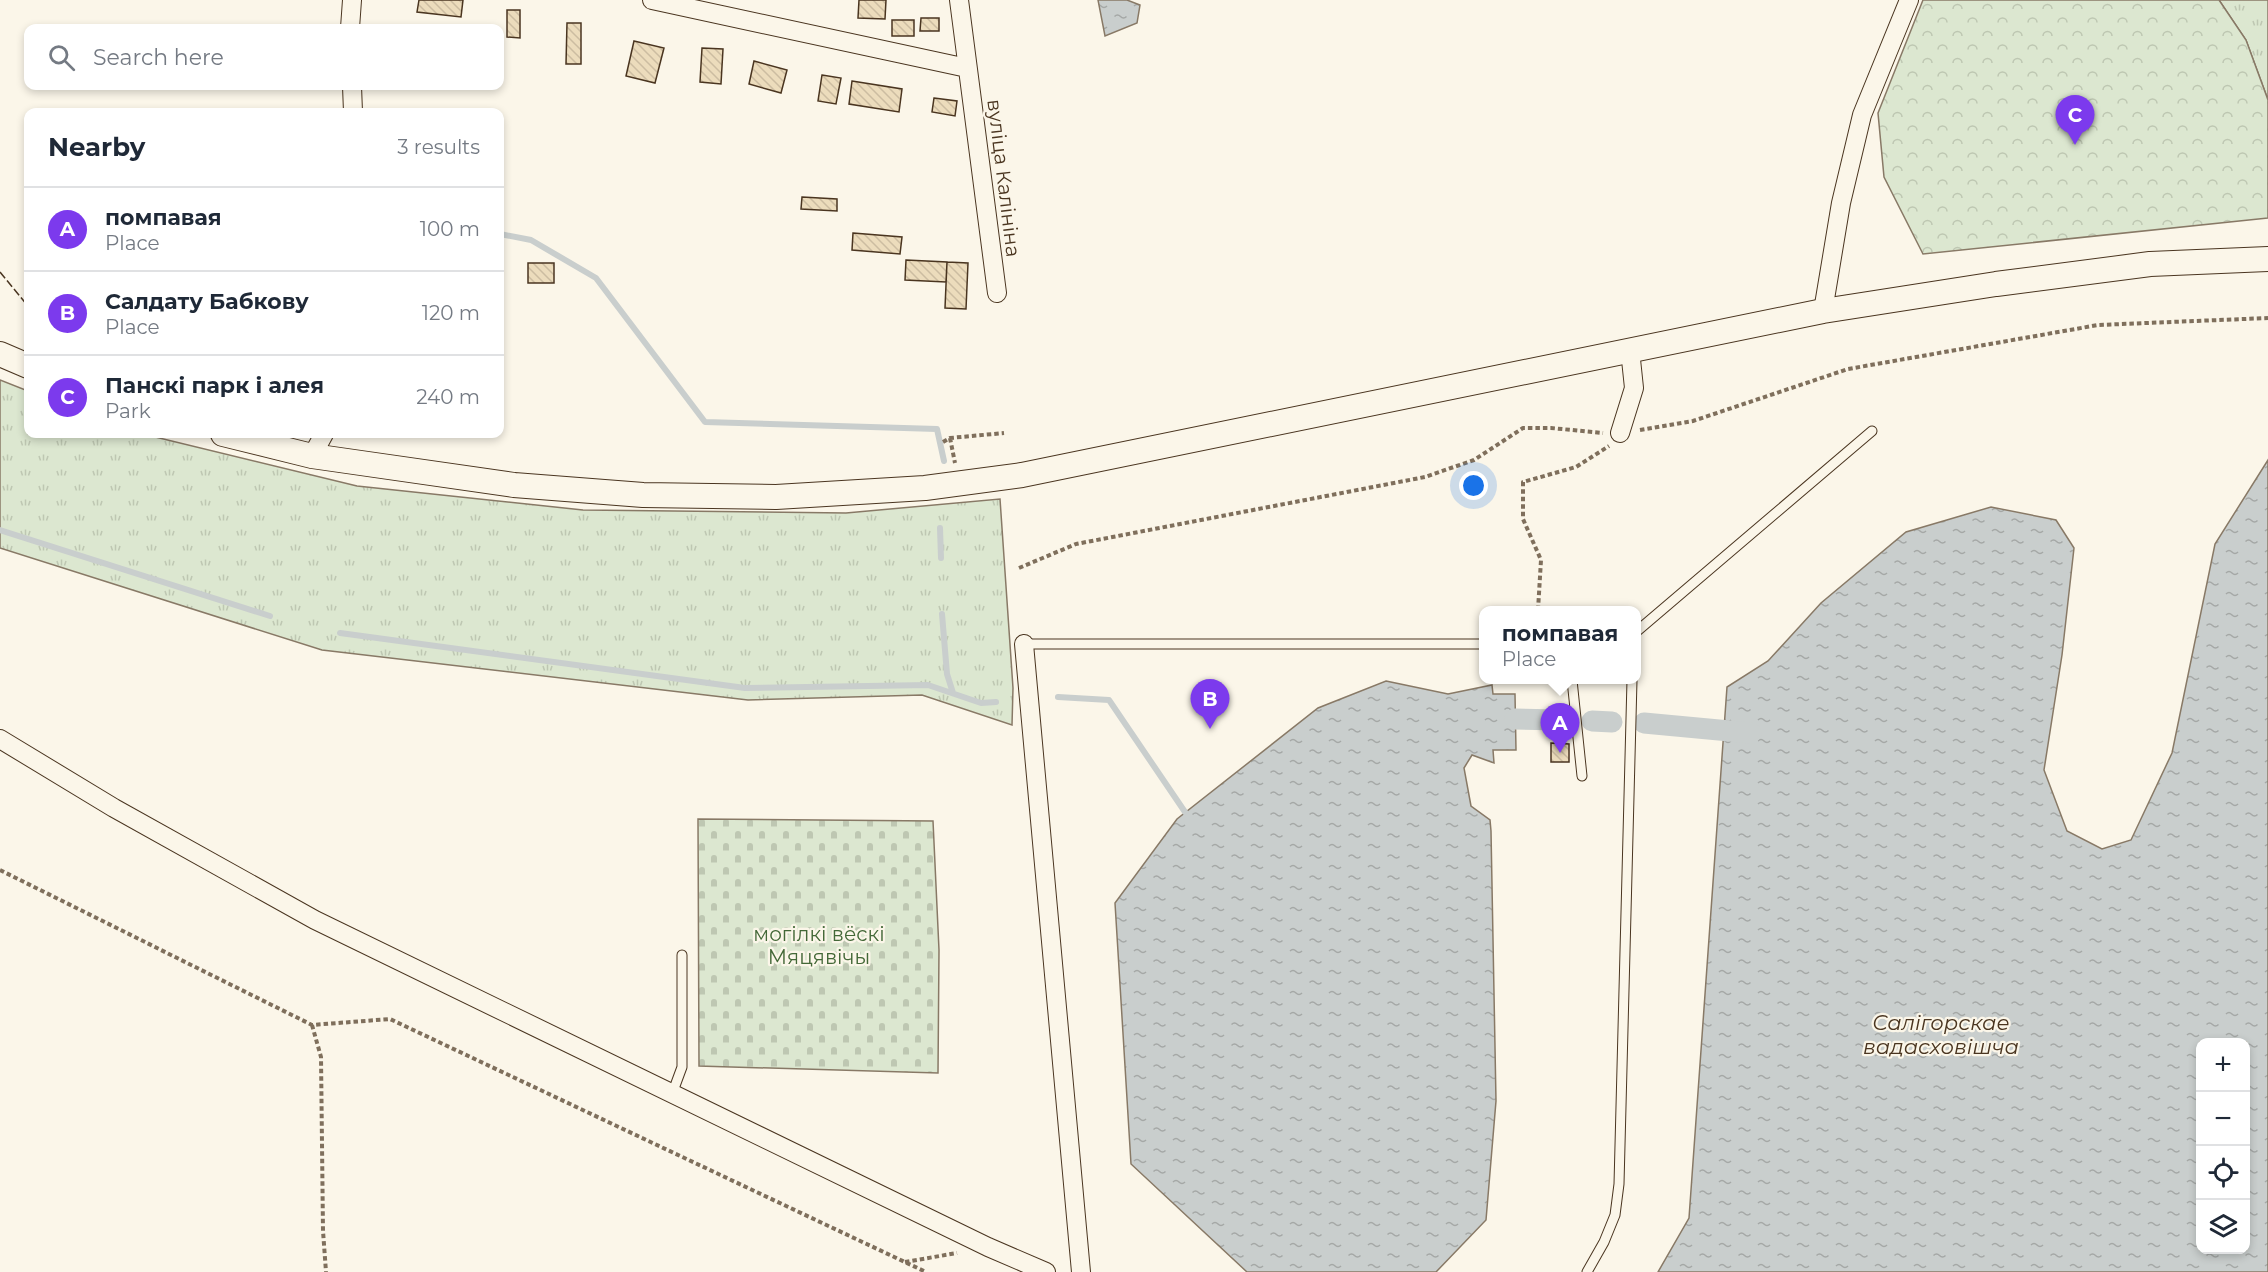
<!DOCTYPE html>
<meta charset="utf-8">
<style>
:root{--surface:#fff;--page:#f6f6f7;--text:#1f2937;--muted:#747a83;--line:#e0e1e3;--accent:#7c3aed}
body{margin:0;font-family:Montserrat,sans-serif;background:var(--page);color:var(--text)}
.controls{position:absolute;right:18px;bottom:18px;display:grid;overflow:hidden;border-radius:12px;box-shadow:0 3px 9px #0003}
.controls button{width:54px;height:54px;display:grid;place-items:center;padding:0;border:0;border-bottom:2px solid var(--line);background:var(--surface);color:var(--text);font:30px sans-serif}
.you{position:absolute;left:1474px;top:486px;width:21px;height:21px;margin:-15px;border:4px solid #fff;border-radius:50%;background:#1a73e8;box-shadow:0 0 0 9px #1a73e833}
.badge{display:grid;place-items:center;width:39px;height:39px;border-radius:50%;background:var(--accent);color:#fff;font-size:20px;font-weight:700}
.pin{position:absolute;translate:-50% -50px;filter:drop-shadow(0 2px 3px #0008)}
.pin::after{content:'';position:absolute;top:32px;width:21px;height:18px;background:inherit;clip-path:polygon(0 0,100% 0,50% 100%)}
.popup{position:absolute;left:1479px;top:606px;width:162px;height:78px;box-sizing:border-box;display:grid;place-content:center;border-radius:12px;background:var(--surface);filter:drop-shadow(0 2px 4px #0005);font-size:20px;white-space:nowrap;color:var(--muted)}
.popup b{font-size:22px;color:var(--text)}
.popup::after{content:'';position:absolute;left:50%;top:100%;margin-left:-12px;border:12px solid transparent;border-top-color:var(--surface)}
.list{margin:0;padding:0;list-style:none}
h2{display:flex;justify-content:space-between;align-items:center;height:78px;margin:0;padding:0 24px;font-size:26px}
h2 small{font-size:20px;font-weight:400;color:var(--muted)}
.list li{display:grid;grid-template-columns:39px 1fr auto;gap:18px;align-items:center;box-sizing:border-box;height:84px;padding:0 24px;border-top:2px solid var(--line)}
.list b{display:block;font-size:22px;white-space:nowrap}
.list p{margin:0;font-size:20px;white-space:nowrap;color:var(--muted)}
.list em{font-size:20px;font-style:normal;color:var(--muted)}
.icon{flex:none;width:33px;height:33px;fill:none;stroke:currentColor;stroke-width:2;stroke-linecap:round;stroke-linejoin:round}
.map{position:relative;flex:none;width:2268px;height:1272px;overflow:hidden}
.search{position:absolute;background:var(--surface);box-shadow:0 3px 9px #0003;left:24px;top:24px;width:480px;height:66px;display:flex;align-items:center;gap:15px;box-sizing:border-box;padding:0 21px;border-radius:12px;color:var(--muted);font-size:22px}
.panel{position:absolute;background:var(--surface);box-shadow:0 3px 9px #0003;left:24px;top:108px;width:480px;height:330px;border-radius:12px}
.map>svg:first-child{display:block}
.grass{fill:url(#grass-tufts);stroke:#887966;stroke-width:1.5}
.forest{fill:url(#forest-crowns);stroke:#887966;stroke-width:1.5}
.cemetery{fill:url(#cemetery-stones);stroke:#887966;stroke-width:1.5}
.water{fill:url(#water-ripples);stroke:#887966;stroke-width:1.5;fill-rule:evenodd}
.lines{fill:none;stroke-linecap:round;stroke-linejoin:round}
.stream{stroke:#c9cecd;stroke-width:6}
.canal{stroke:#c9cecd;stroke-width:21}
.building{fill:url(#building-back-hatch);stroke:#4a3520;stroke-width:1.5}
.lane-casing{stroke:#4a3520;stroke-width:11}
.street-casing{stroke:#4a3520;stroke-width:20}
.secondary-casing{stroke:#4a3520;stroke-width:26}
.path{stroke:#7f6f5c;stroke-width:4;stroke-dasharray:4.5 3;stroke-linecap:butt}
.lane{stroke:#fbf6e9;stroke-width:9}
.street{stroke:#fbf6e9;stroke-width:18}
.secondary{stroke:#fbf6e9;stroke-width:24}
.fence{stroke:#4a3520;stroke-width:1.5;stroke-dasharray:8 3;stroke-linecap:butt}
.labels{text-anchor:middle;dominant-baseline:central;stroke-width:4.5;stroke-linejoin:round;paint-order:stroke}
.street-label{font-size:20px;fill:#4a3520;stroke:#fbf6e9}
.park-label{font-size:20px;fill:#436837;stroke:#fbf6e9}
.water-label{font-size:21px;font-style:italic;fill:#4a3520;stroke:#fbf6e9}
</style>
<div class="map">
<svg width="2268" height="1272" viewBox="0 0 2268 1272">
<defs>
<pattern id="grass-tufts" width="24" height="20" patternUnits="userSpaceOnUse" patternTransform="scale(1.5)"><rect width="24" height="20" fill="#dce7d0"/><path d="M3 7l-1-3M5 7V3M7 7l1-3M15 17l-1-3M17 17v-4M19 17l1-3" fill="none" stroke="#bec7b2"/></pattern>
<pattern id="forest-crowns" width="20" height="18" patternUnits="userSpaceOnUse" patternTransform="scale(1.5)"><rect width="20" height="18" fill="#dce7d0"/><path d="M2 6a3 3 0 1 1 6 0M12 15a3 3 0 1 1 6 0" fill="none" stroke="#bec7b2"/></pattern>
<pattern id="cemetery-stones" width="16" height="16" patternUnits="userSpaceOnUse" patternTransform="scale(1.5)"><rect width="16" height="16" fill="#dce7d0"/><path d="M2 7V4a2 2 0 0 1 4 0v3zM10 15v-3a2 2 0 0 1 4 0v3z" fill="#bec7b2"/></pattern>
<pattern id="water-ripples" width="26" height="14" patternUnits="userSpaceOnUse" patternTransform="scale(1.5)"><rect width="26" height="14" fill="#c9cecd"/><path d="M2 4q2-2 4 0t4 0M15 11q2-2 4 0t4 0" fill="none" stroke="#a5a8a6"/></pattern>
<pattern id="building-back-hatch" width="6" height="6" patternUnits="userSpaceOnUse" patternTransform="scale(1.5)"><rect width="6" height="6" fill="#ecdcbc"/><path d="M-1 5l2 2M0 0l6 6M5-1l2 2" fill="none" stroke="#ccbda1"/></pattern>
</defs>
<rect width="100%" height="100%" fill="#fbf6e9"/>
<path class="grass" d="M2219,0h49v100l-22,-60z
M0,380l28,11v43h115l214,52 226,24 263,3 154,-14 13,189 -1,37 -90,-30 -174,5 -426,-50 -322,-102z"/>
<path class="forest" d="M1923,0h296l27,40 22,60v118l-345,36 -39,-77 -6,-64z"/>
<path class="cemetery" d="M698,819l235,2 6,129 -1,123 -239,-7z"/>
<path class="water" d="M1098,0h29l13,5 -3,18 -32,13z
M2268,460v812h-610l31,-54 38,-531 41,-26 53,-58 85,-71 85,-25 65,13 18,28 -12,107 -18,115 23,61 35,18 29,-9 41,-87 43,-209zM2200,1042h46v208h-46z
M1386,681l62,13 44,-9 1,9h22l1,56h-23l1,13 -22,-8 -8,13 7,38 19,14 1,11 5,270 -10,119 -50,52h-189l-116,-108 -16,-261 62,-84 141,-111z"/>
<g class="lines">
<path class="stream" d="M500,234l31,6 65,38 109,144 232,7 7,32
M940,528l1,30
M0,530l270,86
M942,614l5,60 6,19
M340,633l405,55 183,-3 53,18 15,-1
M1058,697l51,3 76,112"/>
<path class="canal" d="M1515,719l45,1
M1592,721l20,1
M1644,723l107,10"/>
</g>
<path class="building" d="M419,0h44l-2,17 -44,-5z
M859,0h27l-1,19 -27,-1z
M507,10h13v28l-13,-1z
M921,18h18v13h-19z
M892,20h22v16h-22z
M567,23h14v41h-15z
M634,41l30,7 -9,35 -29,-7z
M702,48l21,1 -2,35 -21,-2z
M754,61l33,9 -6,23 -32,-9z
M822,75l19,3 -5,26 -18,-3z
M852,81l50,8 -3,23 -50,-8z
M934,98l23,3 -2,15 -23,-4z
M802,197l35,2v12l-36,-2z
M853,233l49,4 -2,17 -48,-4z
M906,260l41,2 -1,20 -41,-2z
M947,262l21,1 -2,46 -21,-1z
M528,263h26v20h-26z
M1551,743l18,1v18h-18z"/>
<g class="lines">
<defs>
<path id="lane" d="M1636,632l236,-201
M1024,644h460
M1572,680l10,96
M672,1094l10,-27v-112
M1587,1272l17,-30 11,-27 4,-31 13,-504"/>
<path id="street" d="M652,0l315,68
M959,0l38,293
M350,28l2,-28
M352,86l1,26
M1823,311l18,-108 21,-88 47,-115
M1620,433l14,-45 -4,-38
M312,456l12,-22
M1024,644l57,628
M0,739l114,69 201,112 673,327 58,25"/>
<path id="secondary" d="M0,354l28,12
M223,434l89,22 202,29 129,10 133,2 149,-9 97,-13 801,-164 173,-27 154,-20 118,-5"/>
</defs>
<use href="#lane" class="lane-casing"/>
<use href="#street" class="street-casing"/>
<use href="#secondary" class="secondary-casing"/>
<path class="path" d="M1640,430l53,-9 155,-52 250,-44 170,-7
M950,438l5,25
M943,442l7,-4 54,-5
M1019,568l57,-24 349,-67 49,-17 49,-32h28l52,5
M1538,610l3,-50 -18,-41v-37l53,-15 33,-21
M0,870l312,155 78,-6 536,253
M312,1025l9,32 2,174 3,41
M905,1262l52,-9"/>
<use href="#lane" class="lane"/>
<use href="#street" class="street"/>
<use href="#secondary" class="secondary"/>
<path class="fence" d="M0,272l28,34"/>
</g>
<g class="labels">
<g class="street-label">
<text transform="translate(1004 178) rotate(83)">вуліца Калініна</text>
</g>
<g class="park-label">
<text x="819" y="934">могілкі вёскі<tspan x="819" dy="23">Мяцявічы</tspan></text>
</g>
<g class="water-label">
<text x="1941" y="1022">Салігорскае<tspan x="1941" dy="24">вадасховішча</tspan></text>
</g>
</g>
</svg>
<div class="controls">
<button>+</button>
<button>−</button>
<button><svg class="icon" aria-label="locate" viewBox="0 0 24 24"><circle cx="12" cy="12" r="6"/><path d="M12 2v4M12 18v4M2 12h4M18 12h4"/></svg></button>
<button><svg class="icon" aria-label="layers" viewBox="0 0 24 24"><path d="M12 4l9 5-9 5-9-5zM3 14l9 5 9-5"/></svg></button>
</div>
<div class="you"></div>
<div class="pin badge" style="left:1560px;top:753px">A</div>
<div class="popup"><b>помпавая</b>Place</div>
<div class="pin badge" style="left:1210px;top:729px">B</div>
<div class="pin badge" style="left:2075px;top:145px">C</div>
<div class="search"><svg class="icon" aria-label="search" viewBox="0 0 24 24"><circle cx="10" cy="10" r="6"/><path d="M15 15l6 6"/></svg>Search here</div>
<section class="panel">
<h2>Nearby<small>3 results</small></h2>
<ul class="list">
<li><span class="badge">A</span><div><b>помпавая</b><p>Place</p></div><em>100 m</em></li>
<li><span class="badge">B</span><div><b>Салдату Бабкову</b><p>Place</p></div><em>120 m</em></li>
<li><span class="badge">C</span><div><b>Панскі парк і алея</b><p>Park</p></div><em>240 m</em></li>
</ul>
</section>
</div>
